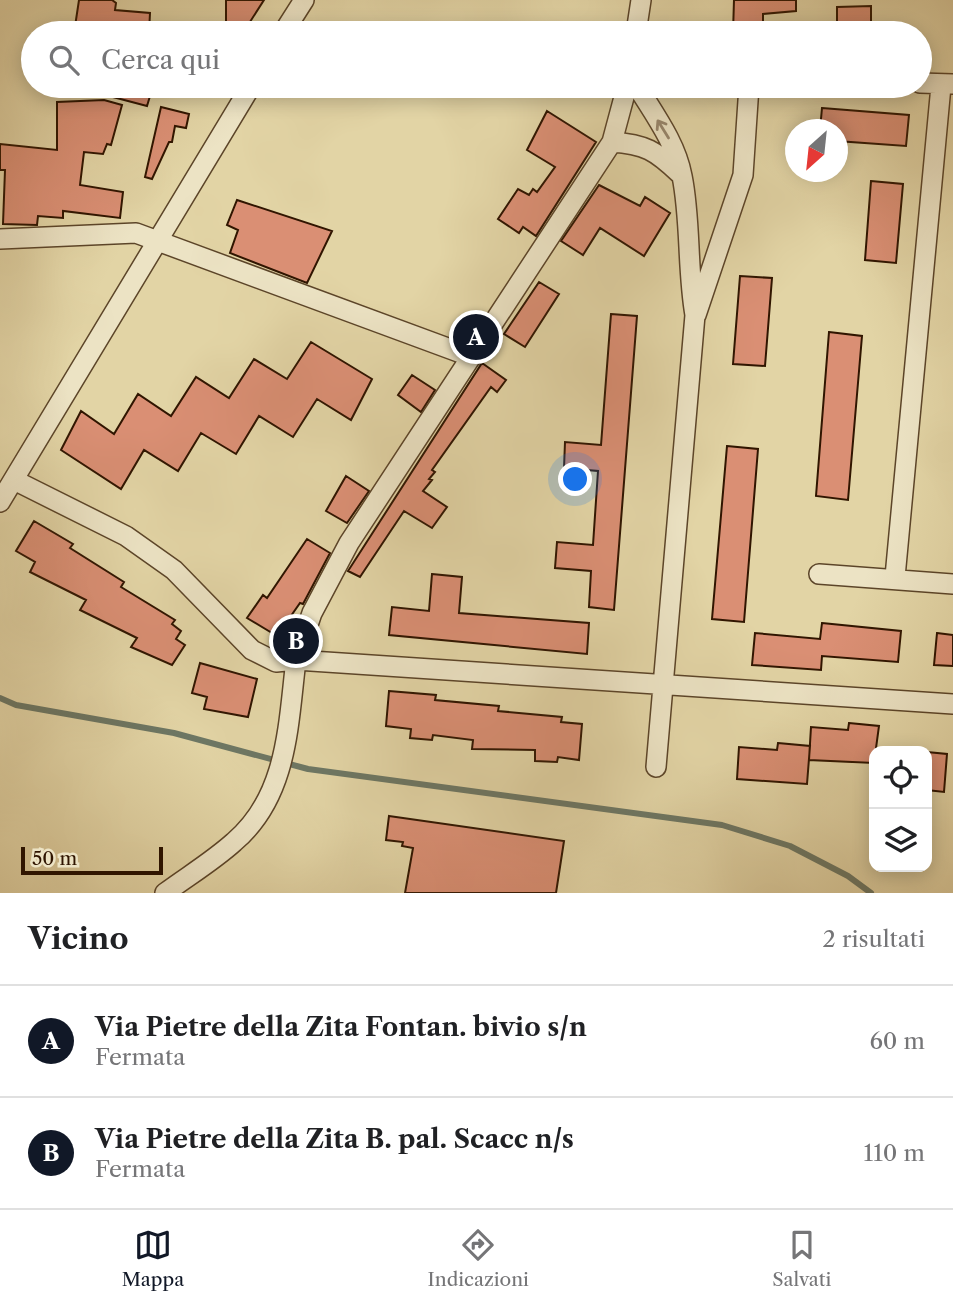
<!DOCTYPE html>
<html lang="it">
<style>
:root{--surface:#fff;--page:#f6f6f6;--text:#202124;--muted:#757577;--line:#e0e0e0;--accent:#111827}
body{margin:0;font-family:"Libre Caslon Text",serif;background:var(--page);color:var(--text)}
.controls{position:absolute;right:21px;bottom:21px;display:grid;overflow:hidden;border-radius:14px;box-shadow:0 4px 18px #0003}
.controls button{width:63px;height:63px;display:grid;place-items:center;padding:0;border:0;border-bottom:2px solid var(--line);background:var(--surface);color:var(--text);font:35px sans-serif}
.compass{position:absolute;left:785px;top:119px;width:63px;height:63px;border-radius:50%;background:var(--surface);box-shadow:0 4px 18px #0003;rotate:207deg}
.scale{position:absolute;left:21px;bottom:18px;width:142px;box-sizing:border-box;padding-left:7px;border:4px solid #301500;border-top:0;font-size:19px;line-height:24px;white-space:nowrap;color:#301500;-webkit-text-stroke:5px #ece3c4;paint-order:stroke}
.you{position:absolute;left:576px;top:480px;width:24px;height:24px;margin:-18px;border:5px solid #fff;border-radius:50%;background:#1a73e8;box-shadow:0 0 0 10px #1a73e833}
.badge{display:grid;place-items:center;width:46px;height:46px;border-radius:50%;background:var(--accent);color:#fff;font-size:23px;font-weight:700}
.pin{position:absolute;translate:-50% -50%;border:4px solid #fff;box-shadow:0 2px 7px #0006}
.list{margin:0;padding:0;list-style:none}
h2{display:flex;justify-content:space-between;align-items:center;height:91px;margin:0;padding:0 28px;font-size:30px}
h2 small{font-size:23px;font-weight:400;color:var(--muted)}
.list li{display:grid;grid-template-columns:46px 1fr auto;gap:21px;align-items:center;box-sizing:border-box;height:112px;padding:0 28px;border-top:2px solid var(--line)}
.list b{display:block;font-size:26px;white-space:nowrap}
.list p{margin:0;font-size:23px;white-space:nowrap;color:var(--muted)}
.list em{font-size:23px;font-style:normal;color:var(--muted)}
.icon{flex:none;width:38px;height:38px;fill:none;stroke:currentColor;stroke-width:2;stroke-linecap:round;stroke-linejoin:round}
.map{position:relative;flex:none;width:953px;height:893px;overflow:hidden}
.search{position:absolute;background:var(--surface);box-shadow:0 4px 18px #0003;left:21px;right:21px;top:21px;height:77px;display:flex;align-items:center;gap:18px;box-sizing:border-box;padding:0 24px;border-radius:38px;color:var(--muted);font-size:26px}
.sheet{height:315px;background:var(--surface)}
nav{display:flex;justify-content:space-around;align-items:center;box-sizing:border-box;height:98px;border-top:2px solid var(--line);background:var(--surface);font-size:19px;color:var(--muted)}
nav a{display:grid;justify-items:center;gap:4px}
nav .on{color:var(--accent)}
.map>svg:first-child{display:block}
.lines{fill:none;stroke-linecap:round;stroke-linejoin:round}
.stream{stroke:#6d7764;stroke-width:6}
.building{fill:#da8f74;stroke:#301500;stroke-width:2}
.minor-casing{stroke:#5c4529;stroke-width:22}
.minor{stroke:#ece3c4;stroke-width:19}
.oneway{stroke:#97866c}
</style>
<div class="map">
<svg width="953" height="893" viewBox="0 0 953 893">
<rect width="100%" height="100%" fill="#e2d4a5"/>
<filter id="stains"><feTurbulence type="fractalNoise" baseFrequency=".00286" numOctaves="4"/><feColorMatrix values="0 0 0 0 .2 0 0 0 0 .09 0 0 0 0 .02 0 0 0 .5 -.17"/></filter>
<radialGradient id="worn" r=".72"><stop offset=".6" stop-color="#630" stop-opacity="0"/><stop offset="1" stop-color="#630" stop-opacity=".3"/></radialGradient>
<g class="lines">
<path class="stream" d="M0,698l16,7 158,28 134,36 414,56 68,21 58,30 23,17"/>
</g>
<path class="building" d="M79,0h33l4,3 -1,7 35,3 -1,20h-75z
M226,0h38l-16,25 -22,-2z
M734,0h62v11l-33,3v19h-30z
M871,6v17h-4v10h-30v-26z
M91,86h62l-6,20 -57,-15z
M104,100l18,5 -11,40 -4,-1 -4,10 -19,-2 -4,33 43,7 -3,26 -57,-7v7l-25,-2 -1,9 -34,-1 2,-54h-5v-26l57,6v-48z
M161,107l28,7 -3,14 -11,-2 -3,16h-3l-17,37 -7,-2z
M822,108l87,7 -3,31 -69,-5v-11h-17z
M547,111l49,31 -60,94 -13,-9 -4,6 -21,-14 20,-30 11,6 4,-6 4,3 18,-25 -28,-17z
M871,181l32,3 -7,79 -31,-3z
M599,185l41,21 5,-9 25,16 -26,43 -44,-28 -17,27 -22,-14z
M237,200l95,31 -25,52 -77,-30 8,-23 -11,-5z
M740,276l32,2 -7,88 -32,-2z
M539,282l20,12 -34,53 -21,-13z
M611,314l26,2 -23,294 -25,-3 2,-36 -36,-3 2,-26 36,3 5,-74 -34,-3 1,-26 36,3z
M829,332l33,4 -14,164 -32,-4z
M311,342l61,37 -21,41 -34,-21 -24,38 -34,-21 -23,38 -35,-21 -23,38 -34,-21 -23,39 -60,-39 20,-39 33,23 24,-40 33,22 25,-39 33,21 25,-39 33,20z
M482,363l24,17 -9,12 -6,-5 -59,83 3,2 -6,7 3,1 -9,11 24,16 -15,21 -28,-17 -44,66 -12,-6z
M412,375l23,15 -14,22 -23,-17z
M727,446l31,3 -14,173 -32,-3z
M346,476l23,15 -22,32 -21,-12z
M34,521l39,23 -3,4 54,34 -3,5 54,33 -3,4 9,7 -5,8 9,6 -13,20 -41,-18 6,-9 -57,-28 6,-10 -56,-28 5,-10 -19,-11z
M307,539l23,14 -27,51 -3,-1 -23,33 -30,-18 16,-23 4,3z
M432,574l30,3 -3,36 130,10 -2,31 -198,-19 3,-28 37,4z
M822,623l79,8 -3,31 -76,-6 -1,14 -69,-5 3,-32 65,6z
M937,633l16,2v31l-19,-1z
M200,663l57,16 -9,38 -44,-8 3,-12 -15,-4z
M389,691l47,4 -1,5 64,6 -1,5 64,6 -1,5 21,2 -3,36 -21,-3 -1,5 -22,-1v-11l-63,-1 1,-9 -40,-5 -1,5 -22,-2 1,-9 -25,-3z
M849,723l30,3 -5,37 -65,-3 2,-33 37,3z
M778,743l32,3 -3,38 -70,-5 2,-32 38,3z
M927,752l20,2 -3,38 -17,-2z
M389,816l175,25 -8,52h-151l8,-45 -11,-2 1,-4 -17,-2z"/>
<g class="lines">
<defs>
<path id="minor" d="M283,33l21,-33
M636,33l5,-33
M920,83l33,1
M637,86c17,28 39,57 45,90 9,44 5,93 13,139l-39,452
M612,142c33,2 44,9 67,31
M0,239l136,-6 336,124
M696,315l47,-140 6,-89
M14,480l112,56 48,34 78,80 24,12 20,-2 16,-47 37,-70 263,-401 15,-56
M0,502l251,-416
M819,574l134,10
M895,577l46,-491
M165,893c23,-17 48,-32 69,-51 54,-46 54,-117 62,-182l657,44"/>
</defs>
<use href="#minor" class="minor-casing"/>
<use href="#minor" class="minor"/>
</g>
<defs><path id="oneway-shaft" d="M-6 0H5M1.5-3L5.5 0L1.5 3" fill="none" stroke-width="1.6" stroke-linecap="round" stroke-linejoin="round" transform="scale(1.75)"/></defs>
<use class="oneway" href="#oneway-shaft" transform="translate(663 129) rotate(-122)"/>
<rect width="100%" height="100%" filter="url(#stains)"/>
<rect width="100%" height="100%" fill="url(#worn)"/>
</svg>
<div class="controls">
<button><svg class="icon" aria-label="locate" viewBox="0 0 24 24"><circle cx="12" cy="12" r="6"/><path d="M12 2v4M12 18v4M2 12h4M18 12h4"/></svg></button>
<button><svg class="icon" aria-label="layers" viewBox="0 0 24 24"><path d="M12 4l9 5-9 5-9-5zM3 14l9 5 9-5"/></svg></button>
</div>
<svg class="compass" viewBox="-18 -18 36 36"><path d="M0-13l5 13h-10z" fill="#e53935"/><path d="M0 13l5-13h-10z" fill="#757577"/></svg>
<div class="scale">50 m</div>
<div class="you"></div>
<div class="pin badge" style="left:476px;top:337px">A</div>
<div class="pin badge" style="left:296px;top:641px">B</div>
<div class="search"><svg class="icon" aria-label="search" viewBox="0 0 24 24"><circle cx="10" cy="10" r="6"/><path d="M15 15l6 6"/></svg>Cerca qui</div>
</div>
<section class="sheet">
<h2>Vicino<small>2 risultati</small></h2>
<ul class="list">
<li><span class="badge">A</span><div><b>Via Pietre della Zita Fontan. bivio s/n</b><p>Fermata</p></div><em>60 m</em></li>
<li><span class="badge">B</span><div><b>Via Pietre della Zita B. pal. Scacc n/s</b><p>Fermata</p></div><em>110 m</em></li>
</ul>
</section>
<nav>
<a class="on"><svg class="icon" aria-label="map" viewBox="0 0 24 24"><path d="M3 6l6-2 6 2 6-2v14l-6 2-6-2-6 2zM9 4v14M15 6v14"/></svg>Mappa</a>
<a><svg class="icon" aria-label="directions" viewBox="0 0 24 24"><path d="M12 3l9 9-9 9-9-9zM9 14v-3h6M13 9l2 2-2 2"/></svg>Indicazioni</a>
<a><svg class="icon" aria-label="saved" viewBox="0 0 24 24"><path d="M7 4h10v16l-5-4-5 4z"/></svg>Salvati</a>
</nav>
